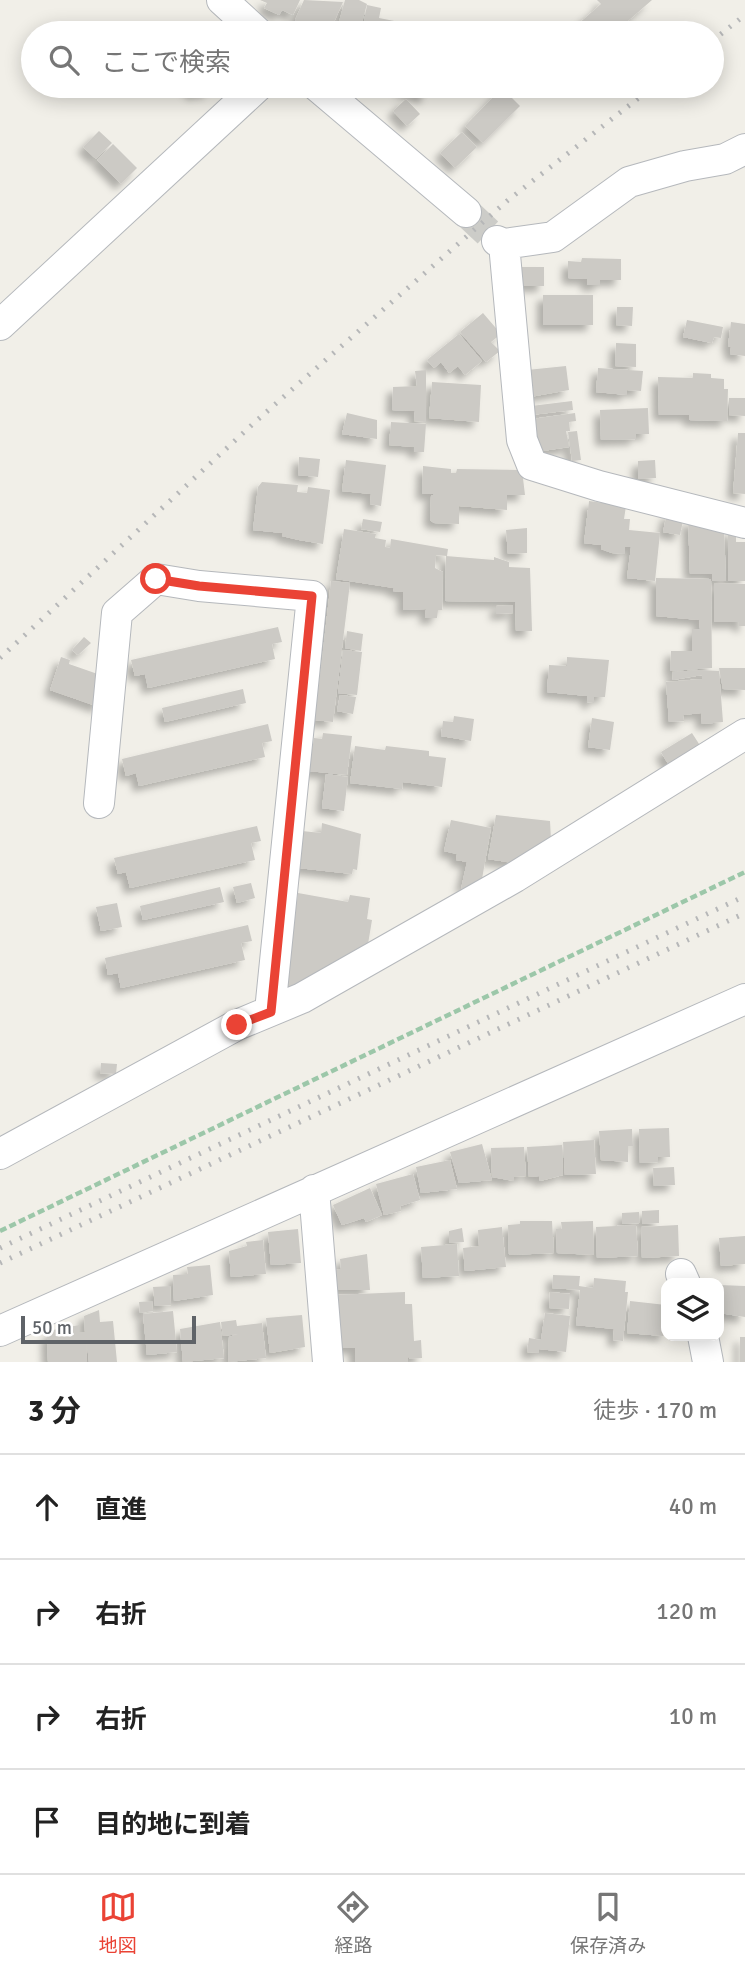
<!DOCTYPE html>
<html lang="ja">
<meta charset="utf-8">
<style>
:root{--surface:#fff;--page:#f2f2f2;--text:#222;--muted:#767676;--line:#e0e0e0;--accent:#ea4335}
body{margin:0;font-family:Signika,"Noto Sans JP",sans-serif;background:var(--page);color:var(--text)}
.controls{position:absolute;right:21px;bottom:21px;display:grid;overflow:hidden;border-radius:14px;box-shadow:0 4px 18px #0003}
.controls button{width:63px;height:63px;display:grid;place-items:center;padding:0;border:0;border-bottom:2px solid var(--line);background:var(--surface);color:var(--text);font:35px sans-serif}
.scale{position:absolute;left:21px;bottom:18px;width:175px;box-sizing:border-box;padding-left:7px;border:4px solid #5f6368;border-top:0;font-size:19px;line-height:24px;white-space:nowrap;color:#5f6368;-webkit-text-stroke:5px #fff;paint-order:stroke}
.stop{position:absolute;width:21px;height:21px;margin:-16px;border:5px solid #ea4335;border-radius:50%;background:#fff}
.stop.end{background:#ea4335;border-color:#fff;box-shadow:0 2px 7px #0008}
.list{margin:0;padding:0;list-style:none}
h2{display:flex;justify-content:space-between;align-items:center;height:91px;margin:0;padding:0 28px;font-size:30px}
h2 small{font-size:23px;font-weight:400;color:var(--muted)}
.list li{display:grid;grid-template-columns:46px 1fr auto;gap:21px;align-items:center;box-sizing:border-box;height:105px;padding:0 28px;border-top:2px solid var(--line)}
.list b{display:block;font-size:26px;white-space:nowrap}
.list em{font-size:23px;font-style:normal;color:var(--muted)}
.icon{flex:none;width:38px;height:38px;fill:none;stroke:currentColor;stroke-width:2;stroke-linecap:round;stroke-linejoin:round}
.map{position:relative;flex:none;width:745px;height:1362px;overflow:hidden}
.search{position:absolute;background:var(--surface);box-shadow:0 4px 18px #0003;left:21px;right:21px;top:21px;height:77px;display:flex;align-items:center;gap:18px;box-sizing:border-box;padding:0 24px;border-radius:38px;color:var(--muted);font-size:26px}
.sheet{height:511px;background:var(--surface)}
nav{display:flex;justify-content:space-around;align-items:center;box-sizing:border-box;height:98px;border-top:2px solid var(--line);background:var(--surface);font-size:19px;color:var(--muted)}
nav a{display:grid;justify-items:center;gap:4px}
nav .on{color:var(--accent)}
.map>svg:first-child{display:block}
.building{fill:#cccac5;filter:url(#shadow)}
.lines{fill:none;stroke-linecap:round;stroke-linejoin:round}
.minor-tunnel{stroke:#ccccc8;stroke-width:30;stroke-dasharray:30 15;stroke-linecap:butt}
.minor-casing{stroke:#b5b8bc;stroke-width:32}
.path{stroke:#9cc7a9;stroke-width:4.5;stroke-dasharray:7 3.5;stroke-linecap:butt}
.minor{stroke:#fff;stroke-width:30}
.rail{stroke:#b6b7b8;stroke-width:5;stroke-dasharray:2 9;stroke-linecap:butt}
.route{stroke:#ea4335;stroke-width:9}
</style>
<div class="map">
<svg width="745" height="1362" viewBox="0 0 745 1362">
<defs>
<filter id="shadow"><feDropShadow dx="-6" dy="6" stdDeviation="3.5" flood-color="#0004"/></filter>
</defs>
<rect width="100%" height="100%" fill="#f1efe8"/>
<path class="building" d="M260,0h40l-7,15 -11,-5 -3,5 -15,-7 3,-5z
M304,0l39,2 -14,31h-11l-23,-13z
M345,0h14l8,4 -8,29h-23z
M597,0h55l-38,33h-46l33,-29z
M367,5l14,3 -2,10 46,9 -1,6h-62z
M186,86h27l-8,8 -4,-4 -5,5z
M402,86h27l-3,12 -26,-8z
M502,88l18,18 -37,37 -18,-17z
M406,99l14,15 -13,12 -14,-15z
M99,131l13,12 -16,16 -13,-12z
M462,132l15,15 -22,21 -15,-15z
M113,144l24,24 -16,16 -24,-24z
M582,258l39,1v21h-21v5h-13v-6l-19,-1v-17l13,1z
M522,267h22v19h-22z
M543,295h50v30h-50z
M617,307h16l-1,19 -16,-1z
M483,313l18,21 -10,8 9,9 -14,11 -26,-30z
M687,320l36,7 -2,11 -7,-1 -2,6 -29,-6z
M731,322l14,2v32l-15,-2 1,-7 -3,-1z
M459,334l23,27 -17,14 -7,-9 -9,7 -8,-11 -7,6 -7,-8z
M616,343l20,1v23l-21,-1z
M566,366l3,24 -39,7 -3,-27z
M598,368l45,3 -2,20 -14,-1v5l-31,-3z
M426,370v52l-12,-1 1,-10 -23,-1 1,-23 24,-1 -2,-15z
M693,373l18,1v4l13,1v10h4l-1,32 -38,-1v-5h-30l-1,-38 35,1z
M432,382l49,3 -2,37 -50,-4z
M729,398h16v18l-16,-1z
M572,401l1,9 -42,5v-9z
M648,408l1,26h-13v5l-35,1 -1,-30z
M347,413l30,7v19l-35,-5z
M575,413l1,8 -7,1 1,9h-4l3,16 -33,5 -4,-33z
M391,422l35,2 -2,28h-10v-5l-25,-2z
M577,431l4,29 -9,1 -4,-29z
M738,433h7v61l-12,-1z
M299,457l21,2 -2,18 -20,-2z
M346,460l40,5 -5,41 -11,-2 1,-10 -29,-3z
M655,460l1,18 -18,1v-18z
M423,466l28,3v4h5l1,-4 65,1 3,25h-18v15l-48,-4v18l-25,-1 -4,-3 1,-24 4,-2h-13z
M262,482l36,3 -1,7 10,1 1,-6 22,3 -7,54 -24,-4 -17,-4 1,-3 -30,-3 5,-43z
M589,501l37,5 -2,13h6l-1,11 31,3 -5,48 -28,-3 4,-31h-6v7l-13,-1 -11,-4v-4l-17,-2z
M667,513l17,3 -4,19 -17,-3z
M363,519l19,3 -2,10 -19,-3z
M688,519l36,10 2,52h-14v-7h-22z
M527,528v25l-19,1 -2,-24z
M344,529l32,5 -1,4 11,2 -1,7 5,1 1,-9 57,10 -1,7 -11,-1 -1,13 8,4 -1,38h-4l-1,8h-12l1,-9 -23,1v-18l-10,-1 1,-3 -58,-9z
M728,529l8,2v11h9v39h-17z
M446,556l48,4v-3l15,5v5l21,1 2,63h-16l-1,-29 -70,-1z
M656,578l55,1 1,89 -42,3 1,-20h21v-22h8l-1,-9 -43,-4z
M331,581l19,2 -17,139 -18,-2z
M714,583l31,1v42h-6v-4h-25z
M513,605v8l-17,1v-8z
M278,627l4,15 -10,2 3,15 -127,29 -3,-14 -10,2 -4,-16z
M347,631l16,3 -2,17 -16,-3z
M84,637l7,6 -13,12 -6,-5z
M343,650l19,2 -5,43 -19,-2z
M61,657l9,3 -1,4 40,14 -10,29 -49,-17z
M567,657l42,3 -4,37h-11v6l-7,-1v-6l-40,-4 2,-27 18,1z
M719,668h26v22l-22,-1z
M701,670l18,1 4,51 -21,2 -1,-11 -18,2 1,6 -15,1 -3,-40 36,-3v-4l-29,5 -1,-8z
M243,689l3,14 -81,19 -3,-14z
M340,695l16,2 -3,17 -16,-3z
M454,716l20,3 -3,22 -30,-5 2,-15 10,1z
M592,718l22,4 -4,28 -22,-3z
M268,724l4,17 -10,2 3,14 -126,29 -3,-13 -10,3 -4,-17z
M323,733l29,3 -5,39 -38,-4 5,-33 8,1z
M692,733l9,14 -31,20 -9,-15z
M355,746l30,4 1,-4 43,5v5l17,2 -4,29 -39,-5 -1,7 -52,-6z
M326,774l22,3 -4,34 -22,-3z
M496,815l54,6 1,19 -38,23 -25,-4z
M451,820l40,8 -9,51 -21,10 6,-27 -11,-2 1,-6 -13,-3z
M322,823l39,11 -4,36 -4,-1 -1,5 -54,-6 4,-37 19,2z
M257,826l4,15 -10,2 4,17 -125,28 -4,-16 -8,2 -4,-16z
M251,883l4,15 -18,5 -4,-16z
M220,887l4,15 -81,18 -3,-14z
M298,893l50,9 2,-7 20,3 -3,21 5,1 -4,24 -81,48z
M117,903l5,24 -21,4 -5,-24z
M248,925l4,16 -11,2 4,17 -124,28 -3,-15 -10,2 -3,-17z
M101,1063l16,1 -1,10 -16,-1z
M669,1128l1,29h-12v5l-18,1 -1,-34z
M632,1129l1,17h-5v16l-27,-2 -2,-29z
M594,1140l2,34 -31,1 -2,-33z
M482,1144l10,36 -33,3 -9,-31z
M562,1145l1,30 -23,6 -1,-5 -10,1 -2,-30z
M524,1147l2,29 -12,1v4l-22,-4 -1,-29z
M450,1160l7,29 -36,4 -5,-26z
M674,1167l1,18 -21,1 -1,-18z
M413,1174l7,26 -20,6 1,5 -17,4 -8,-31z
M370,1188l12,27 -16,7 -2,-4 -22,7 -9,-20z
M659,1210v13l-17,1v-13z
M639,1212l1,11 -18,1v-11z
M520,1221h32l2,32 -45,2 -1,-30 12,-1z
M593,1221l1,34 -37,-2 -1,-24h6l-1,-7z
M636,1225l2,31 -41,2 -1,-31z
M678,1225l1,31 -37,2 -1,-31z
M502,1227l4,40 -41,4 -2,-23 16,-2 -1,-16z
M462,1228l2,14 -15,1v-12z
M298,1229l3,34 -30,2 -3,-33z
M745,1236v28l-24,2 -2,-28z
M263,1240l3,34 -35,3 -2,-26 18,-5 -1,-4z
M457,1244l2,32 -36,2 -2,-31z
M367,1254l3,36h-37l-1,-20 9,-1 -1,-10z
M210,1265l3,30 -39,6 -1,-26 15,-1 -1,-7z
M553,1275l27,1 -1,10 14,2 1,-10 32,3 -1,11h3l-5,49 -10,-1 1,-11 -38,-4 4,-35 -28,-2z
M719,1285l26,1v31l-26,-4z
M170,1286l1,19 -16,1 -2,-19z
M405,1292v12h7l2,37 7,-1 1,18 -12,1 -2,-3v6h-53v-14h-17l-3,-53z
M550,1292l20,2 -1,15 -20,-1z
M152,1301l1,10 -13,2 -1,-11z
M630,1301l36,4v29l-3,2 -36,-3z
M99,1310l1,12 13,-1 4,41h-28l-3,-26 1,26h-39l-1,-28h6v-4l26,-5v7h6l-1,-16z
M173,1311l4,41 -30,3 -4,-41z
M545,1313l25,3 -4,36 -27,-3v4l-12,-1 2,-14 12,2z
M302,1315l3,32 -35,6 -4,-35z
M236,1320l1,6 25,-3 4,35 -38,4 1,-25 9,-3 -15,2 -2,-14z
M220,1322l4,36 -41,4 -3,-33z
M740,1337h5v25h-5z"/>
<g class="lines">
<path class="minor-tunnel" d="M466,212l31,29"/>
<defs>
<path id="minor" d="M222,0l36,33
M317,86l149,126
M497,241l7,3 18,196 10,25 67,21 146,37
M504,244l49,-7 76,-55 56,-16 40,-7 20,-10
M0,325l258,-239
M99,803l18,-190 39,-34 43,7 113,10 -42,415
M0,1154l237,-129 65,-27 213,-121 230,-143
M314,1190l14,172
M681,1274l4,9
M0,1331l745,-332
M703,1336l5,26"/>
</defs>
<use href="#minor" class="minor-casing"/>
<path class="path" d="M0,1231l745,-359"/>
<use href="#minor" class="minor"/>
<path class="rail" d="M712,41l33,-26
M0,658l255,-236 252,-221 147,-115
M0,1248l745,-352
M0,1263l745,-350"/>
</g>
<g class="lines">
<path class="route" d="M156,579l43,7 113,10 -41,416 -34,13"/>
</g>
</svg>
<div class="controls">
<button><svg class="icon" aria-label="layers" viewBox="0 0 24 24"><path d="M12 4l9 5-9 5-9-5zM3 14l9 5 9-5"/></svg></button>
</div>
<div class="scale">50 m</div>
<div class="stop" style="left:156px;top:579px"></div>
<div class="stop end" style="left:237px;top:1025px"></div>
<div class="search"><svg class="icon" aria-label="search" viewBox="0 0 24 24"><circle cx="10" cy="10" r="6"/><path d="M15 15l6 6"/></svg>ここで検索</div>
</div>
<section class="sheet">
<h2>3 分<small>徒歩 · 170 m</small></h2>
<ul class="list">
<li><svg class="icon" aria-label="ahead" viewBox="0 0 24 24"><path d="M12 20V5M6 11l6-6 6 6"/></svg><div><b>直進</b></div><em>40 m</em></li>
<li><svg class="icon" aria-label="right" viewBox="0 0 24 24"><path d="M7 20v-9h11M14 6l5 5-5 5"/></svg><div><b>右折</b></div><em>120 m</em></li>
<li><svg class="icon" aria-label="right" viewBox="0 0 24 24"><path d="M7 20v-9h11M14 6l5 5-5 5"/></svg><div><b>右折</b></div><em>10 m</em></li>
<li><svg class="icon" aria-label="arrive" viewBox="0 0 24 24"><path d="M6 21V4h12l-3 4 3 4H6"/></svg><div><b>目的地に到着</b></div></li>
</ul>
</section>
<nav>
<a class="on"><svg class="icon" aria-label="map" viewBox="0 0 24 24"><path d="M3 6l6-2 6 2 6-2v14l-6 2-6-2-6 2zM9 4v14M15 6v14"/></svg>地図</a>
<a><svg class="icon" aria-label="directions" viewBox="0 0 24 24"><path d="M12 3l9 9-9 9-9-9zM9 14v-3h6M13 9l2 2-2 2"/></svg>経路</a>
<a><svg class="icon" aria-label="saved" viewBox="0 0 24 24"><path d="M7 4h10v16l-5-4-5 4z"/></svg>保存済み</a>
</nav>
